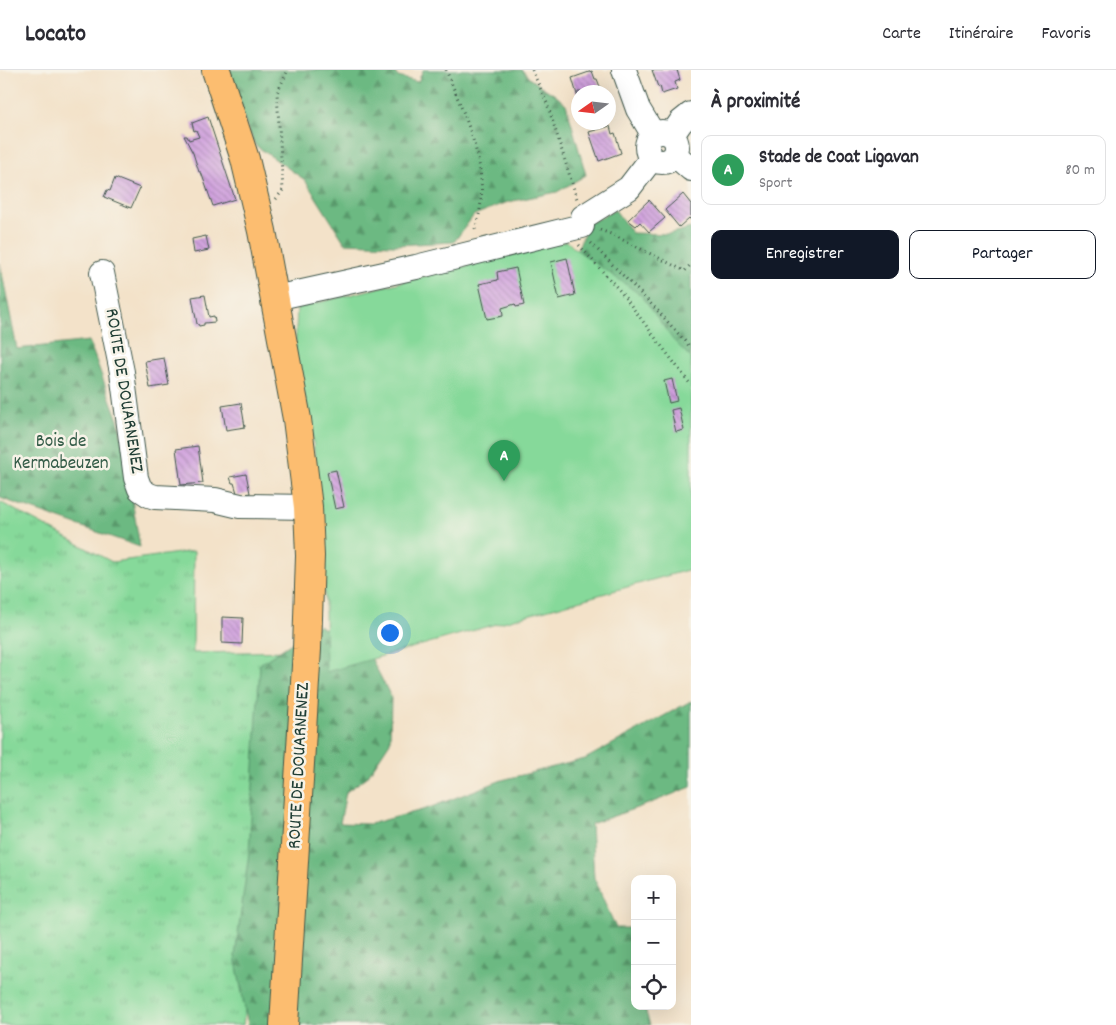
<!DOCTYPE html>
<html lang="fr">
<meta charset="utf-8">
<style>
:root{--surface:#fff;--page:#f7f7f7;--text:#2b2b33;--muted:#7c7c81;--line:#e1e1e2;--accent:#111827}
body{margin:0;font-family:Dekko,sans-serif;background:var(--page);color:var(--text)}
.controls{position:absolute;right:15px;bottom:15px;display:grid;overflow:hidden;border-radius:10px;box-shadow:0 5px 20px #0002}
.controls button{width:45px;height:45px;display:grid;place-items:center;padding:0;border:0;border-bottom:1px solid var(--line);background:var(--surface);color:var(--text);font:25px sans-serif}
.compass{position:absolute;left:571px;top:15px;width:45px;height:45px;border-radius:50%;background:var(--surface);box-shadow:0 5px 20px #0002;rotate:256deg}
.you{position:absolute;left:389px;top:562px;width:18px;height:18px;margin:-12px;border:4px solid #fff;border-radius:50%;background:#1a73e8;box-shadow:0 0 0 8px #1a73e833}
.badge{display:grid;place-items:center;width:32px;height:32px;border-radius:50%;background:var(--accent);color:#fff;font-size:16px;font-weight:700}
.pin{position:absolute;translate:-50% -41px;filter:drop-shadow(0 1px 2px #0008)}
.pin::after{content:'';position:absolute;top:26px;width:18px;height:15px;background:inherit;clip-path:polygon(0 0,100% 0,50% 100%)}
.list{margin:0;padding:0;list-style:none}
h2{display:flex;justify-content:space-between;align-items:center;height:65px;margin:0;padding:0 20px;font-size:21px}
h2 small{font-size:16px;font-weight:400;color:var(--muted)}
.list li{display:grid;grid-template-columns:32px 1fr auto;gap:15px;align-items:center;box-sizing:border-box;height:70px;margin:0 10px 10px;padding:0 10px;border:1px solid var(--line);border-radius:10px}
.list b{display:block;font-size:19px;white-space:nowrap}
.list p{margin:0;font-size:16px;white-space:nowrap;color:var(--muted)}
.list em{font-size:16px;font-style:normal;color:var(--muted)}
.actions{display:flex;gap:10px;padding:15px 20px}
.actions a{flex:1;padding:11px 0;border:1px solid var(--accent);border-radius:10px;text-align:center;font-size:18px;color:var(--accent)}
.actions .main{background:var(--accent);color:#fff}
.icon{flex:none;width:28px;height:28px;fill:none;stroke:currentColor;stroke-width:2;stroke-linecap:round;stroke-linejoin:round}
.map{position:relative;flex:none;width:691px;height:955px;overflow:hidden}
header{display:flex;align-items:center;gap:30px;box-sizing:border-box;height:70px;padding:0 25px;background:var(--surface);border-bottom:1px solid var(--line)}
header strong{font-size:24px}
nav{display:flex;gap:28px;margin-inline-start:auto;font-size:18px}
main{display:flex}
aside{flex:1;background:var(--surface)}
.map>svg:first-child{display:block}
.grass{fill:url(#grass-tufts);stroke:#528b67}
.forest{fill:url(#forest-firs);stroke:#467b5b}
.garden{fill:#86d99a;stroke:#528b67}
.building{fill:url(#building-back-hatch)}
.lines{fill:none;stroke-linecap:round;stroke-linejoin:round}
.minor-casing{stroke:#3f564a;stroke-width:26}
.major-casing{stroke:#3f564a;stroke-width:30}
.path{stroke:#3f564a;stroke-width:3;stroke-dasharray:1 4;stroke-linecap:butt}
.minor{stroke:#fff;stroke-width:24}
.major{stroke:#fcbd6f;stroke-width:28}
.labels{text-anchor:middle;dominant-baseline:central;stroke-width:5;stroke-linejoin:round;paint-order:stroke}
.street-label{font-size:19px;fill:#1f3d34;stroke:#f7f3e8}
.park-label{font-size:19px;fill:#345c48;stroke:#f7f3e8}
</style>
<header>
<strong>Locato</strong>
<nav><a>Carte</a><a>Itinéraire</a><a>Favoris</a></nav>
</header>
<main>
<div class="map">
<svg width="691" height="955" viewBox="0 0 691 955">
<defs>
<pattern id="grass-tufts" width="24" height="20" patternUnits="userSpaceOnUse" patternTransform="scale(1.25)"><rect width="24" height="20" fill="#86d99a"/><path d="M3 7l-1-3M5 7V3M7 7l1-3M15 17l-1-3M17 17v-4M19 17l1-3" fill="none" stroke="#73bb85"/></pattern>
<pattern id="forest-firs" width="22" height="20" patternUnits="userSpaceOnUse" patternTransform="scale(1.25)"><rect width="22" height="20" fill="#6cb982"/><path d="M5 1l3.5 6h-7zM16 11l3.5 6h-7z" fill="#58986b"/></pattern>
<pattern id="building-back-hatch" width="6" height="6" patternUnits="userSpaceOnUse" patternTransform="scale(1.25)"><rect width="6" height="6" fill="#ce9cdd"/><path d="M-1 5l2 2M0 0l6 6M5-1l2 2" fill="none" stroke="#a780b4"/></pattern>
</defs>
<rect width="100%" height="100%" fill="#f7f3e8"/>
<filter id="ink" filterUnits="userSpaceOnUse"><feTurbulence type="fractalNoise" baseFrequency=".02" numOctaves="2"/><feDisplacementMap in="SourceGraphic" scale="10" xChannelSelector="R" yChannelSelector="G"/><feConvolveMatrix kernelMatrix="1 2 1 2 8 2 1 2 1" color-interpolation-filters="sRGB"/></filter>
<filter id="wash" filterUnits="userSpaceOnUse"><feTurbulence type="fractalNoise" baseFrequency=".0096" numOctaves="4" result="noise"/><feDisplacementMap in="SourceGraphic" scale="20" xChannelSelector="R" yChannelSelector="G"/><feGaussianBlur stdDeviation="1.12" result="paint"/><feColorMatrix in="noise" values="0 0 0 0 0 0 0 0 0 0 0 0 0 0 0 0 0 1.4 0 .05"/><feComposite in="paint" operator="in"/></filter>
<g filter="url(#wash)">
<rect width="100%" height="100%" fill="#f3e2c9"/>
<path class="grass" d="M0,432l112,60 82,-11 -1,102 100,-2 -50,374h-243z"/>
<path class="forest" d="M226,0h167l5,7 20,5 5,-12h99l8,9 25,16 11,9 20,71 -29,17 -49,10 -34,13 -20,27 -60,3 -49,-2 -40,-63 -50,-35 -24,-58z
M615,140l17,23 36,1 23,-6v141l-119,-107 16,-38z
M0,193l17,86 72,-8 30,82 21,124 -140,-49z
M319,555l25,20 19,-3 28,55 -1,45 -23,35 -21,15 -6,31 30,1 56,-15 76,-29 83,-21 106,-58v86l-43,17 -57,20 3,54 22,50h15l4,9v69h9l6,19h-402l-13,-69 14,-103 11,-189z"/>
<path class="garden" d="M567,171l7,7 68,48 31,44 18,18v211l-365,103 -2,-134 -13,-114 -16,-70 2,-46z"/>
<g id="blocks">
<path class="building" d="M652,0h25l3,10 -5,2 2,7 -15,5 -2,-8 -2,1z
M592,1l3,8h2l5,13h-24v6l-6,-20z
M208,47l27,82 -22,7 -12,-34h-2l-6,-19 -9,-17h3l2,4 10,-3 -3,-7 -2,1 -2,-8z
M610,56l2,8 3,-1 6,20 -22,8 -10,-29z
M115,108l25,10 -9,20 -27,-11 3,-7 3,1z
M683,124l8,10v16l-2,-2 -10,9 -14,-17z
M649,130l16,18 -16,14 -9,-10 -4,4 -8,-6z
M206,166l3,14 -15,3 -2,-14z
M567,188l8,37 -16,4 -8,-37z
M516,198l8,37 -8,2 -1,-3 -13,4 1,8 -16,3 -8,-35 19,-4 -1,-8z
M205,225l4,22 5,-1 1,6 -11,1v2l-5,1 -1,-2h-1l-5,-27z
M164,288l5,27 -19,3 -5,-27z
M672,309l5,22 -8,2 -5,-22z
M241,333l4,24 -19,3 -4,-24z
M679,338l5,22 -8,2 -5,-22z
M198,376l5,37 -22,2 -5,-36z
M336,400l8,37 -9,2 -8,-37z
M246,404l4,19 -12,3 -4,-13h-2l-2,-6z
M222,547l21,1 -1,26 -20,-1z"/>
</g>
</g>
<g filter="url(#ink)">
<use href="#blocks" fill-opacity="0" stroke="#3f564a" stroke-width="1"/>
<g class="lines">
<defs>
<path id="minor" d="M624,0l14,39 15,25
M647 77a15 15 0 1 1 30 0a15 15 0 1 1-30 0Z
M672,65l9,-13 10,-8
M675,85l16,14
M583,147l46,-29 23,-30
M102,203l20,99 14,106 4,11 9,6 6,2 60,3 25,6 68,1
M275,228l141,-31 166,-41"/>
<path id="major" d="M216,0l29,89 17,72 35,188 11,88 2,49 -3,93 -23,376"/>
</defs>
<use href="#minor" class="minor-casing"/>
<use href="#major" class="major-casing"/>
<path class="path" d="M446,0c21,52 49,106 28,162
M532,0l15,33 30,96
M276,129l7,-9 -6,-97 11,-23
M600,160l11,4 74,37 6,-7
M591,173l67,68 33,37
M579,175l41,46 71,94"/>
<use href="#minor" class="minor"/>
<use href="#major" class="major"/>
</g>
</g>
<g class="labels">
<g class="street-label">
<text transform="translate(123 321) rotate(81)">ROUTE DE DOUARNENEZ</text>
<text transform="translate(300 696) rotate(-87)">ROUTE DE DOUARNENEZ</text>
</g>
<g class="park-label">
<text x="61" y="372">Bois de<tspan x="61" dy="22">Kermabeuzen</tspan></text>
</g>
</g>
</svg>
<div class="controls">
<button>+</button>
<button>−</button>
<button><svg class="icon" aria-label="locate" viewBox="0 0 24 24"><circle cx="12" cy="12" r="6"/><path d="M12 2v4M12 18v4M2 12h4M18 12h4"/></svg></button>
</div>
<svg class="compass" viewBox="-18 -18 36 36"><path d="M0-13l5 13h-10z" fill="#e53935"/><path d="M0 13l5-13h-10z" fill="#7c7c81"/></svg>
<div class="you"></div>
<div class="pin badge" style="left:504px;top:411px;background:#2e9e5b">A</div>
</div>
<aside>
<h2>À proximité<small></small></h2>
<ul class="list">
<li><span class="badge" style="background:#2e9e5b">A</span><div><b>Stade de Coat Ligavan</b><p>Sport</p></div><em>80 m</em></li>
</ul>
<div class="actions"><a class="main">Enregistrer</a><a>Partager</a></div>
</aside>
</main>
